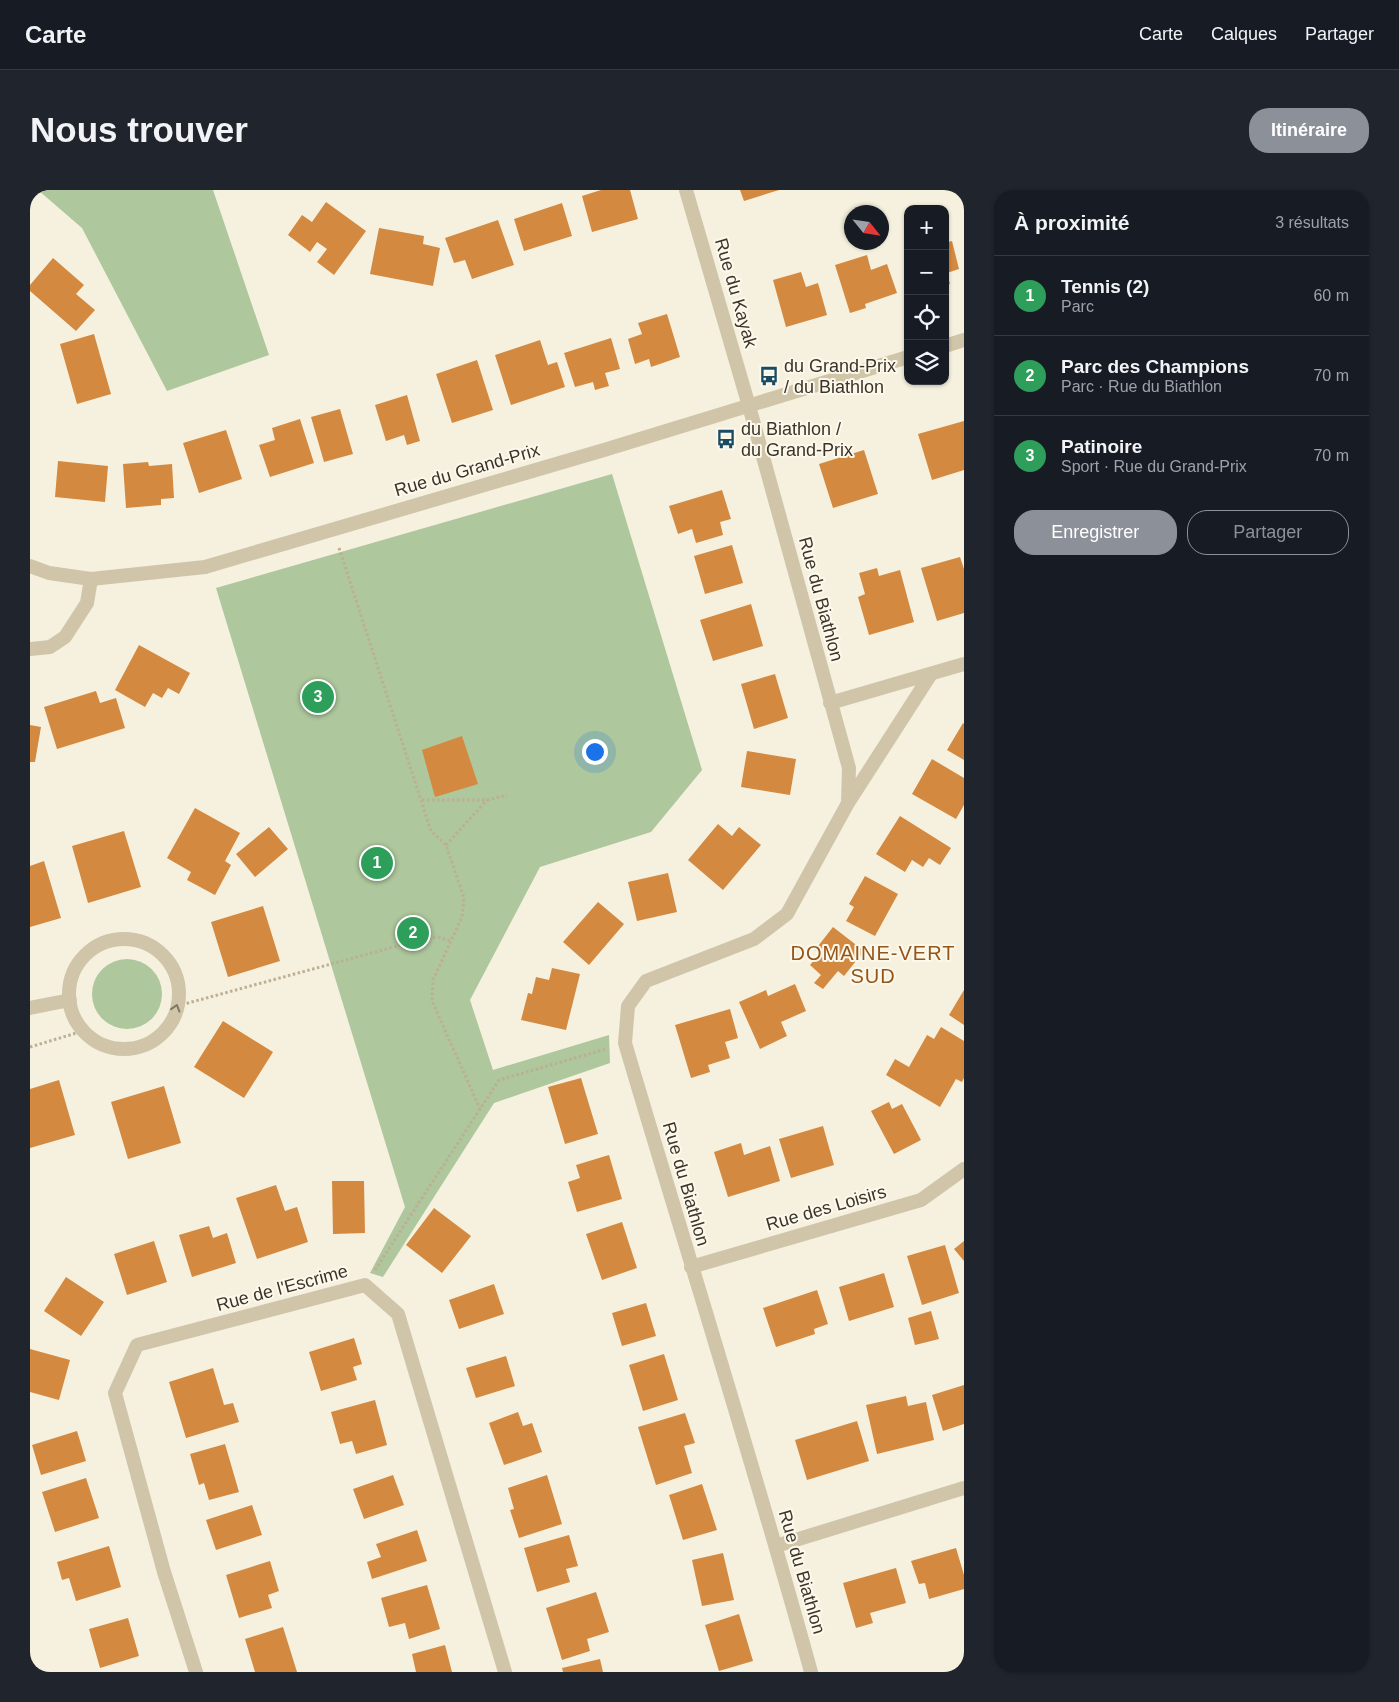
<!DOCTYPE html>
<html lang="fr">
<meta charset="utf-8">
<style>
:root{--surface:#171b24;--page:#20242c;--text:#f1f3f6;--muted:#9ea1a6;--line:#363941;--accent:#8c9099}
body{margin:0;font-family:Helvetica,sans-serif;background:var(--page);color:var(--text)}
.controls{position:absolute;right:15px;top:15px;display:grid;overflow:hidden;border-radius:10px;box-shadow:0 1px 4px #0004}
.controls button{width:45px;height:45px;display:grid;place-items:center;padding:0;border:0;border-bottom:1px solid var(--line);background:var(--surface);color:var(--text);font:25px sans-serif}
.compass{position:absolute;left:814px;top:15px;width:45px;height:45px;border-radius:50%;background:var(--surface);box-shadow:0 1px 4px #0004;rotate:120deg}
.you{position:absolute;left:564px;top:561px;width:18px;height:18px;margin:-12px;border:4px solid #fff;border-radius:50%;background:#1a73e8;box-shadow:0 0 0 8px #1a73e833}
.badge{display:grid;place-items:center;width:32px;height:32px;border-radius:50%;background:var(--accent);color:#fff;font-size:16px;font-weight:700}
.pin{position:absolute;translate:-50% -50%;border:2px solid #fff;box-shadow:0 1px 5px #0006}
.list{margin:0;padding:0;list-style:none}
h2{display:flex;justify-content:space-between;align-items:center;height:65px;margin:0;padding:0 20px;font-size:21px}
h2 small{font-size:16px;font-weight:400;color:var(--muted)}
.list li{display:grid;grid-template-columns:32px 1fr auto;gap:15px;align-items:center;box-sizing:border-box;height:80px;padding:0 20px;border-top:1px solid var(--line)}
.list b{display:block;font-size:19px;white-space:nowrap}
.list p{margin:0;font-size:16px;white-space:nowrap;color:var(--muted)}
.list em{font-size:16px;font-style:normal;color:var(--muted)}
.actions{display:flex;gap:10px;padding:15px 20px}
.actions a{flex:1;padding:11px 0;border:1px solid var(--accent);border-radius:20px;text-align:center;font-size:18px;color:var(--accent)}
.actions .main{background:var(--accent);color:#fff}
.icon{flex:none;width:28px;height:28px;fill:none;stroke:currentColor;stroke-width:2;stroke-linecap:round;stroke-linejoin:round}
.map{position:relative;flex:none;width:934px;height:1482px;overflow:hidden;border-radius:20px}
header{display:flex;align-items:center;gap:30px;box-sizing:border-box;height:70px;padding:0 25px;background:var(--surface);border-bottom:1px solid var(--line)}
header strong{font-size:24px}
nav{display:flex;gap:28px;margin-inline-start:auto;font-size:18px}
.intro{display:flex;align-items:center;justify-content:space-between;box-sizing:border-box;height:120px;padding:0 30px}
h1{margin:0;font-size:35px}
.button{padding:12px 22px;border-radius:20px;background:var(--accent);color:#fff;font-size:18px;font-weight:700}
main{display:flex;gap:30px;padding:0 30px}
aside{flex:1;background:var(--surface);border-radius:20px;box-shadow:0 1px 4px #0004}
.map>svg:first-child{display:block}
.green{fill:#aec79c}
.building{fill:#d3893f}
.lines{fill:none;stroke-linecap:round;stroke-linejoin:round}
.path{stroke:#bcaf92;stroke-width:3;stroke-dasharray:2.5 2.5;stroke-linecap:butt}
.minor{stroke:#d0c5a9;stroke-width:14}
.oneway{stroke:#7f7563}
.labels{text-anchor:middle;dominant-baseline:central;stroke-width:4;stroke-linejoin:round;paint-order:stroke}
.street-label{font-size:18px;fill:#3c3429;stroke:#fcf9ec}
.poi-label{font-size:18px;fill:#3c3429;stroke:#fcf9ec;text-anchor:start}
.quarter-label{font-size:20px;letter-spacing:1px;fill:#955619;stroke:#fcf9ec}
</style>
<header>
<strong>Carte</strong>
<nav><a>Carte</a><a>Calques</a><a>Partager</a></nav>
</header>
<div class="intro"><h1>Nous trouver</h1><a class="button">Itinéraire</a></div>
<main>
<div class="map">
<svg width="934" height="1482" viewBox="0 0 934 1482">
<rect width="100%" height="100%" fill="#f6f1df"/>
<path class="green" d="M8,0h175l56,165 -102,36 -85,-163z
M582,284l90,296 -51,62 -111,35 -70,133 23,70 116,-35 1,28 -116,40 -111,174 -13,-4 35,-66 -189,-619z
M62 804a35 35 0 1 1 70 0a35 35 0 1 1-70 0Z"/>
<path class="building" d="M571,0h29l8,29 -46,13 -10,-36z
M710,0h39l-35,11z
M296,12l40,29 -32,44 -17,-13 10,-13 -10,-7 -7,10 -22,-17 14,-20 10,7z
M532,13l10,33 -48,15 -10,-32z
M468,30l16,45 -42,14 -7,-19 -11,3 -9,-25z
M349,38l45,8 -1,8 17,4 -7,38 -63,-12z
M922,51l7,28 -12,4 3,11 -5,1v-42z
M837,65l4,15 16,-6 10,29 -32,11 1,4 -16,5 -15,-48z
M23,68l31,27 -8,9 19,16 -19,21 -46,-40v-6z
M771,82l5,15 12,-4 9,32 -41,12 -13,-47z
M637,124l13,43 -29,10 -2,-8 -14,5 -7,-25 14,-5 -4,-11z
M64,144l17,60 -34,10 -17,-60z
M581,148l9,31 -15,4 4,13 -14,4 -2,-8 -18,5 -11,-34z
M510,150l8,25 9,-3 8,25 -54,18 -16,-50z
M447,170l16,50 -41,13 -16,-49z
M377,205l13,46 -13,4 -3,-10 -18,6 -11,-36z
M310,219l13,45 -29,8 -13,-45z
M270,229l14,44 -44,14 -11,-32 16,-5 -3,-12z
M934,231v49l-32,10 -14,-46z
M196,240l16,49 -43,14 -16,-50z
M834,260l14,44 -45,14 -14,-44z
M28,271l50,5 -3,36 -50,-5z
M118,272l1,4 23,-2 2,34 -13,1v6l-35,3 -3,-44z
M692,300l9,29 -11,3 3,13 -27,8 -4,-14 -14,5 -9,-28z
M702,355l11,38 -38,11 -11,-38z
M930,367l4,12v44l-27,8 -16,-53z
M847,378l2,8 21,-6 14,52 -45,13 -11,-38 7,-3 -6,-21z
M721,414l12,42 -50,15 -13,-41z
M109,455l51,28 -11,21 -11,-6 -6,10 -9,-5 -8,14 -30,-17z
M745,484l13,44 -34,11 -13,-45z
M66,501l4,12 16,-5 9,30 -68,21 -13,-42z
M933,533l1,1v36l-17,-10z
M0,535l11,2 -6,35h-5z
M432,546l16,48 -43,13 -13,-47z
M717,561l49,8 -6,36 -49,-8z
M902,569l32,19v27l-8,14 -44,-25z
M165,618l45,25 -15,28 6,4 -16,30 -28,-15 4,-8 -24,-14z
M870,626l51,32 -11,17 -11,-7 -6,9 -11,-7 -7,12 -29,-18z
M688,634l14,12 7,-9 22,18 -38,45 -35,-30z
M239,637l19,22 -33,28 -19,-23z
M94,641l17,56 -53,16 -16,-57z
M14,671l17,57 -31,9v-61z
M638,683l9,39 -40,9 -9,-39z
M835,686l33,18 -23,42 -29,-15 8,-14 -5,-3z
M568,712l26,22 -35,41 -26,-23z
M233,716l17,55 -52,16 -17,-55z
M803,737l31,24 -20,25 -6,-5 -15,18 -9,-6 7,-8 -11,-10 10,-12 -5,-3z
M522,778l28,6 -14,56 -45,-10 7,-27 4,1 4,-17 13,3z
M765,794l11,27 -25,11 6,14 -27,13 -21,-47 27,-12 2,6z
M934,800v35l-15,-10z
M700,819l8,29 -13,4 5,16 -22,7 2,7 -19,6 -16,-53z
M193,831l50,31 -29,46 -50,-31z
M911,837l23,14v37l-2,4 -6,-3 -16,28 -54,-32 9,-16 14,8 18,-32 7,4z
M551,888l17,56 -33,10 -17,-57z
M29,890l16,55 -45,13v-59z
M134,896l17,57 -53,16 -17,-57z
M859,912l3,7 10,-5 19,36 -27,14 -23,-43z
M793,936l11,39 -43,13 -12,-39z
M711,953l3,12 26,-9 10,35 -52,16 -14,-45z
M579,965l13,44 -45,13 -9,-30 12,-4 -4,-13z
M302,991h32l1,52 -32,1z
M246,995l9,26 12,-4 11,35 -51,17 -21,-61z
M404,1018l37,28 -29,37 -36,-28z
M592,1032l15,46 -35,12 -16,-46z
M179,1036l4,12 14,-5 9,30 -44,14 -13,-42z
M124,1051l13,41 -40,13 -13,-41z
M934,1051v20l-10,-12z
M915,1055l14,48 -37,12 -15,-49z
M854,1083l10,34 -45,14 -10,-34z
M36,1087l38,25 -23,34 -37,-25z
M464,1094l10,30 -45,15 -10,-29z
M787,1100l11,34 -14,5 1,5 -39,13 -13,-39z
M616,1113l10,33 -34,10 -10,-33z
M901,1121l8,28 -24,6 -7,-27z
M324,1148l8,26 -9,3 4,13 -36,11 -12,-39z
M0,1159l40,11 -11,40 -29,-8z
M634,1164l14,46 -35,11 -14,-46z
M476,1166l9,30 -39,12 -10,-30z
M183,1178l11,37 9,-2 6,19 -53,16 -17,-56z
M934,1195v39l-21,7 -11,-36z
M876,1206l2,10 18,-4 8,38 -57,14 -11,-49z
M345,1210l12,45 -31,9 -4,-13 -12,3 -9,-32z
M488,1222l5,14 9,-3 10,29 -38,13 -15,-42z
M655,1223l10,30 -11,3 8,27 -36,12 -18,-58z
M827,1231l12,40 -62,19 -12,-40z
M47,1241l9,30 -45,14 -9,-30z
M195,1254l14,48 -30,8 -5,-17 -5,2 -9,-31z
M363,1285l11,30 -40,14 -11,-30z
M517,1285l15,49 -43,14 -9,-28 4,-1 -6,-21z
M56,1288l13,40 -44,14 -13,-40z
M672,1294l15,46 -34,10 -14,-45z
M222,1315l10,30 -46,15 -10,-30z
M387,1340l10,31 -55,18 -5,-17 14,-5 -5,-13z
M539,1345l9,31 -12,3 4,13 -33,10 -13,-44z
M79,1356l12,41 -45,14 -7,-23 -7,2 -5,-18z
M926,1358l8,27v14l-35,10 -4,-16 -6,1 -8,-23z
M693,1363l11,47 -32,6 -10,-46z
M240,1371l9,30 -11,4 4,13 -33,10 -13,-43z
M866,1378l10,35 -36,10 3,10 -17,5 -13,-45z
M397,1395l13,44 -31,10 -4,-16 -16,4 -8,-29z
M566,1402l13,40 -22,7 3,12 -28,9 -16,-52z
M709,1424l14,47 -34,10 -14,-46z
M98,1428l11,38 -39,12 -11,-39z
M253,1437l14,45h-42l-10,-33z
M415,1455l7,27h-36l-4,-18z
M570,1469l3,13h-40l-1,-4z"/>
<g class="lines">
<path class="path" d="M309,358l92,283 15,14 18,53 -2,19 -29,63 -1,21 48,108
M392,610h65l20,-5
M416,655l41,-45
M147,816l246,-67 15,-2 13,4
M0,857l53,-16
M345,1080l124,-190 107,-31"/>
<path class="minor" d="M656,0l63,216 100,362 -1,35 -61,111 -33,25 -108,42 -18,25 -3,37c62,210 128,418 186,629
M915,156l19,-6
M0,376l19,7 42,6 114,-12 399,-117 304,-93
M0,459l20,-2 15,-10 22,-34 4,-24
M800,513l134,-39
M818,613l83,-129
M39 804a55 55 0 1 1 110 0a55 55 0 1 1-110 0Z
M0,818l40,-8
M661,1077l230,-67 43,-31
M746,1356l188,-58
M166,1482l-32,-100 -49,-179 22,-48 228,-60 33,29 107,358"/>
</g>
<defs><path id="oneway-chevron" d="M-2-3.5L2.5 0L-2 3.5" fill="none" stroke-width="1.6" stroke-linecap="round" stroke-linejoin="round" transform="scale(1.25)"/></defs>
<use class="oneway" href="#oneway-chevron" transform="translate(146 818) rotate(-73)"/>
<defs>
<symbol id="bus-bare" viewBox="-9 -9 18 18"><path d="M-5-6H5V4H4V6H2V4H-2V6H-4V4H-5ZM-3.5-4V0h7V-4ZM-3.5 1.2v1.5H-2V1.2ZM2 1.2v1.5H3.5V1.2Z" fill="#194b63" stroke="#fcf9ec" stroke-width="2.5" paint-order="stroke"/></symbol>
</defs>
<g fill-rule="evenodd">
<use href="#bus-bare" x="725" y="172" width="28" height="28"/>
<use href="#bus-bare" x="682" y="235" width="28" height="28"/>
</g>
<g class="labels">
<g class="street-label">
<text transform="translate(706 103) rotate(74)">Rue du Kayak</text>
<text transform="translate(437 280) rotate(-16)">Rue du Grand-Prix</text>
<text transform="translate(791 409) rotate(75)">Rue du Biathlon</text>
<text transform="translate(656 994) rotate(74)">Rue du Biathlon</text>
<text transform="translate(796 1018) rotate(-16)">Rue des Loisirs</text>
<text transform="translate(252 1098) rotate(-15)">Rue de l'Escrime</text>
<text transform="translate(772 1382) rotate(74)">Rue du Biathlon</text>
</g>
<g class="poi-label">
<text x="754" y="176">du Grand-Prix<tspan x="754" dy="21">/ du Biathlon</tspan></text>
<text x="711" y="239">du Biathlon /<tspan x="711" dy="21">du Grand-Prix</tspan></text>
</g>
<g class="quarter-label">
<text x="843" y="763">DOMAINE-VERT<tspan x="843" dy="23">SUD</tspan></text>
</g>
</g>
</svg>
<div class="controls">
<button>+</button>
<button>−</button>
<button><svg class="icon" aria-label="locate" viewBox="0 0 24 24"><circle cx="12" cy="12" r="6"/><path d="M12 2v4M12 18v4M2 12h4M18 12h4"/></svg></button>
<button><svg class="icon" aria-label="layers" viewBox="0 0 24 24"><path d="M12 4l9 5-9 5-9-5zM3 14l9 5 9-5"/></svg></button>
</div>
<svg class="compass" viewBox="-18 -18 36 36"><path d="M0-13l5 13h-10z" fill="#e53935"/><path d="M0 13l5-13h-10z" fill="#9ea1a6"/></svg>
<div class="you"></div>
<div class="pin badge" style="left:347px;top:673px;background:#2e9e5b">1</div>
<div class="pin badge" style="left:383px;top:743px;background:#2e9e5b">2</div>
<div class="pin badge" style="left:288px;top:507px;background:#2e9e5b">3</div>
</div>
<aside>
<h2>À proximité<small>3 résultats</small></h2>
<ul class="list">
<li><span class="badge" style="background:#2e9e5b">1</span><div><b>Tennis (2)</b><p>Parc</p></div><em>60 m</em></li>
<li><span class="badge" style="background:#2e9e5b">2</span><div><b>Parc des Champions</b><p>Parc · Rue du Biathlon</p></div><em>70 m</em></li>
<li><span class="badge" style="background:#2e9e5b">3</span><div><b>Patinoire</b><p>Sport · Rue du Grand-Prix</p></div><em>70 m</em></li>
</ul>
<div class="actions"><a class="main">Enregistrer</a><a>Partager</a></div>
</aside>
</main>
